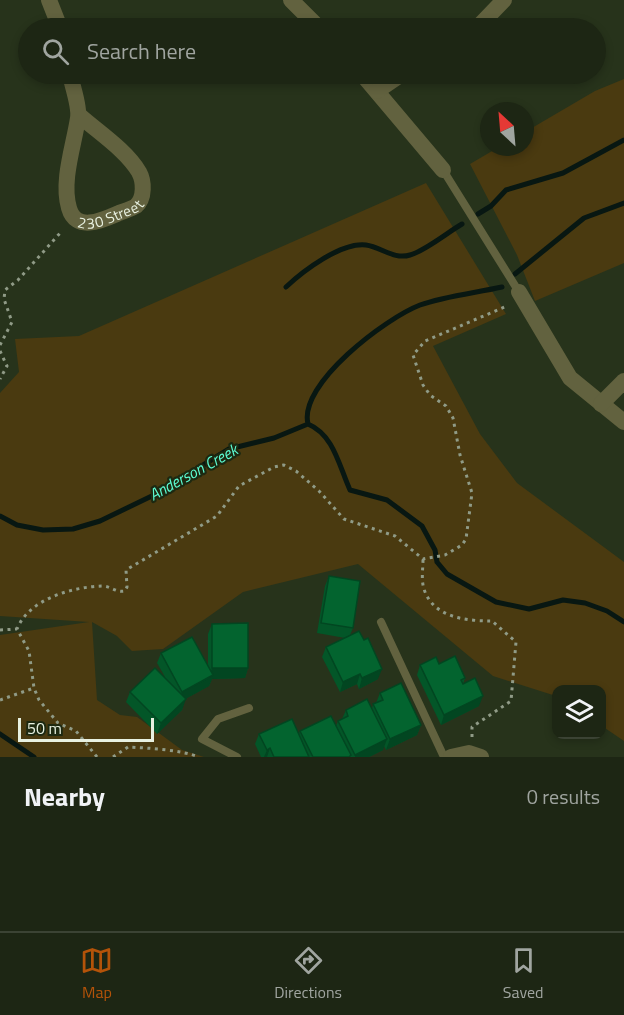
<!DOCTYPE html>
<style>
:root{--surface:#1d2614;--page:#2a3222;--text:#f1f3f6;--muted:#a0a5a0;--line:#3b4334;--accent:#b45309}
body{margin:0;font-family:"Titillium Web",sans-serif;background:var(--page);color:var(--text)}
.controls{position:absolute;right:18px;bottom:18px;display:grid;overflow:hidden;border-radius:12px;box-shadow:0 3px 9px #0003}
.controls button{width:54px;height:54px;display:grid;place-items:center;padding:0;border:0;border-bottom:2px solid var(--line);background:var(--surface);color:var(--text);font:30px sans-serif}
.compass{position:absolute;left:480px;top:102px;width:54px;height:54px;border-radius:50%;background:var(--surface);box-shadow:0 3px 9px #0003;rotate:334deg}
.scale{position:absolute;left:18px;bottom:15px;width:136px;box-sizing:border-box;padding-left:6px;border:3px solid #e8f1e1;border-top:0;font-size:16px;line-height:21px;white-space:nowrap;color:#e8f1e1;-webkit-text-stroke:4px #1d2911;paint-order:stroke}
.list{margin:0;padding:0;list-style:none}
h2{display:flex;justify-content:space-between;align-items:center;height:78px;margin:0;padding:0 24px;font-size:26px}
h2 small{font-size:20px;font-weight:400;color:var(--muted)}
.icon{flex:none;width:33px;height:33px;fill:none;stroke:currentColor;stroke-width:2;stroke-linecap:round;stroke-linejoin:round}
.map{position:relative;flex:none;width:624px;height:757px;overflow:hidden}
.search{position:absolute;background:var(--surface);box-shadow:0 3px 9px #0003;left:18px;right:18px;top:18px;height:66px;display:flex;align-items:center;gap:15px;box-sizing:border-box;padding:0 21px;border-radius:33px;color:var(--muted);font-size:22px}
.sheet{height:174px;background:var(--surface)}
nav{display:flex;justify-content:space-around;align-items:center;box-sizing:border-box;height:84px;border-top:2px solid var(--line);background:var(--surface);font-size:16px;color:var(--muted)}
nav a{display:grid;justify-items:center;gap:3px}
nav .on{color:var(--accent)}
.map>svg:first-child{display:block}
.green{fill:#4a3a10}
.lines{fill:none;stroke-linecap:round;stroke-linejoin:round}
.stream{stroke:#081712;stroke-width:5}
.path{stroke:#909b87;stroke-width:3;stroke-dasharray:3 4.5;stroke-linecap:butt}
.lane{stroke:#62623f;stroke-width:8}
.street{stroke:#62623f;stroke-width:16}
.wall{fill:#035628}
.shaded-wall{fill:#024621}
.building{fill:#03642f;stroke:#024621;stroke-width:1.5}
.labels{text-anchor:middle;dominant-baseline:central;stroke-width:4.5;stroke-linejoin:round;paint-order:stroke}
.street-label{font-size:15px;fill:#e8f1e1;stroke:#1d2911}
.water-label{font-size:16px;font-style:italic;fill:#5dfdd4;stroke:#1d2911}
</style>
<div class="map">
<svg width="624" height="757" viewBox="0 0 624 757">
<rect width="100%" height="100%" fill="#27331b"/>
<path class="green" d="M624,79v184l-89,38 -18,-46 -47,-91 29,-17h26v-15l70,-41z
M426,183l80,131 -73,32 47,88 37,49 107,79v179l-22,-15v-36h-46v6l-63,-20 -135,-112 -115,28 -80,57 -31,2 -15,-15 -25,-14 5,78 23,15 17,2 45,33 22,7h-204v-122l89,-13 -89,-6v-223l19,-21 -4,-33 64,-3z"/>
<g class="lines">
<path class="stream" d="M478,214l13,-8 15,-16 57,-17 61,-33
M515,274l69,-56 40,-15
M286,287c17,-16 55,-45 80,-42 15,2 28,15 44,10 15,-4 38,-23 52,-31
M308,424c-10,-40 78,-106 112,-119 25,-9 55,-12 82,-18
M0,516l17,9 26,5 30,-1 27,-8 58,-28 71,-44 45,-11 34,-14c26,11 31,42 42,66l37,10 35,26 13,24 2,12 10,12 49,28 33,7 34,-9 22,3 22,8 17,11
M0,734l34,23"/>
<path class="path" d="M0,345l12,-23 -8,-23 1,-9 13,-10 43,-48
M0,351l7,15 -7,13
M423,560c0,8 -2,20 1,29 9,29 43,32 68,32l24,21 -5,59 -39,26v11
M0,630l17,-1
M0,700l34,-12
M97,757l-21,-26 -18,-8 -19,-23 -5,-12 -5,-37 -12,-22c12,-30 55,-42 85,-43 9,0 14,7 23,5l2,-4 -1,-17 91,-54 22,-30 35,-19 10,-2 12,6 23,20 25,28 51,17 28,23 22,-4 17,-10 4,-6 6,-46 -12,-38 -7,-37 -7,-12 -16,-11 -7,-10 -10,-30 12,-14 82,-35
M113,757l15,-10c21,1 53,3 71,10"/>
<path class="lane" d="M443,170l76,122
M381,622l63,135
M237,757l-35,-18 16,-20 31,-11"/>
<g class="street">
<path d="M49,0l11,28"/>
<path d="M291,0l28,28"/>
<path d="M477,28l27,-28"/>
<path id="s1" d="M70,74c2,12 10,32 8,44 -4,27 -17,63 -9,90 7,25 34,12 50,5 5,-2 12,-4 17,-7 9,-8 8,-25 3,-34 -13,-22 -41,-40 -60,-57"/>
<path d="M362,74l81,96"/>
<path d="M377,91l25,-17"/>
<path d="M519,292l51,86 54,44"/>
<path d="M601,404l23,-23"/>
<path d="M451,757l18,-4 12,4"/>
</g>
</g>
<path class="wall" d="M329,576l24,52 -3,7 28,44 -19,10 -2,-5 -17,8 -18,-35 4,-10 19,-9 -28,-5 8,-47z
M212,624l36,44 -3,10 -33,1 -3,7 -24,13 -3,11 -25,24 -31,-32 4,-10 35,-15 -8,-14 4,-10 47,14v-33z
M439,664l26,14 -2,6 16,22 -38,19 -24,-50 3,-10z
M380,693l41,32 -4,10 -31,15 -2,-4 -1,4 -14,7h-108l-6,-13 4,-10h40l1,-3 36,-5 2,-5 4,-2 4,-9 26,-1 1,-5 3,-1z"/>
<path class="shaded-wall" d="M212,668h36l-3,10 -33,1 -3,7 -31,17 4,-11 27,-14z
M382,669l-4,10 -19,10 3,-11z
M360,674l-3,10 -17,8 3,-10z
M483,696l-4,10 -38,19 3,-10z
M186,699l-4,11 -25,24 4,-11z
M421,725l-4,10 -31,15 4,-11z
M387,739l-4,11 -14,7h-14v-2z
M270,748l-3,9h-3l3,-7z"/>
<path class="building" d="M329,576l31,5 -7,47 -32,-5z
M248,623v45h-36v-44z
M359,631l5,9 4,-2 14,31 -20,9 -2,-4 -17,8 -17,-35z
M192,637l21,38 -31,17 -21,-39z
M455,656l10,22 -4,2 2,4 12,-6 8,18 -39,19 -24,-50 16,-8 3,7z
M155,668l31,31 -25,24 -31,-31z
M401,683l20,42 -31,14 -17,-35 10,-4 -3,-7z
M367,699l20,40 -32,16 -17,-34 10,-5 -2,-6z
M331,716l20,39 -2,2h-36l-13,-26z
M292,719l17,38h-35l-4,-9 -3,2 -8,-16z"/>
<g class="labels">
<g class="street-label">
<text stroke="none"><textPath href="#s1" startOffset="186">230 Street</textPath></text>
</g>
<g class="water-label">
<text transform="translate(193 472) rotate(-29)">Anderson Creek</text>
</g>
</g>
</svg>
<div class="controls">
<button><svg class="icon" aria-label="layers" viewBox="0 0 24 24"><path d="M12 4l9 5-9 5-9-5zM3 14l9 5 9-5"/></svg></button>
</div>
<svg class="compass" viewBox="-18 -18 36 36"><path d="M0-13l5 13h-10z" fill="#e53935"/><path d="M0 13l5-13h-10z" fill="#a0a5a0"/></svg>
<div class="scale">50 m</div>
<div class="search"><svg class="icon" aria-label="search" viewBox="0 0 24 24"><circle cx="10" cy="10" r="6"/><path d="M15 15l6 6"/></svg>Search here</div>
</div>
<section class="sheet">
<h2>Nearby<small>0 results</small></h2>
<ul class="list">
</ul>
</section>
<nav>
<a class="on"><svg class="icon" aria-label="map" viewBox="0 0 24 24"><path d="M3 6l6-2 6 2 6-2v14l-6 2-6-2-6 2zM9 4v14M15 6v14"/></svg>Map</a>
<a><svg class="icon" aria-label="directions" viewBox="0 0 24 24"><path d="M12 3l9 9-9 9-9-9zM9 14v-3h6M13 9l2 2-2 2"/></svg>Directions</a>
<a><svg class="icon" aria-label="saved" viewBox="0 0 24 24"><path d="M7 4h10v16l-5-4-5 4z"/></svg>Saved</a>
</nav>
